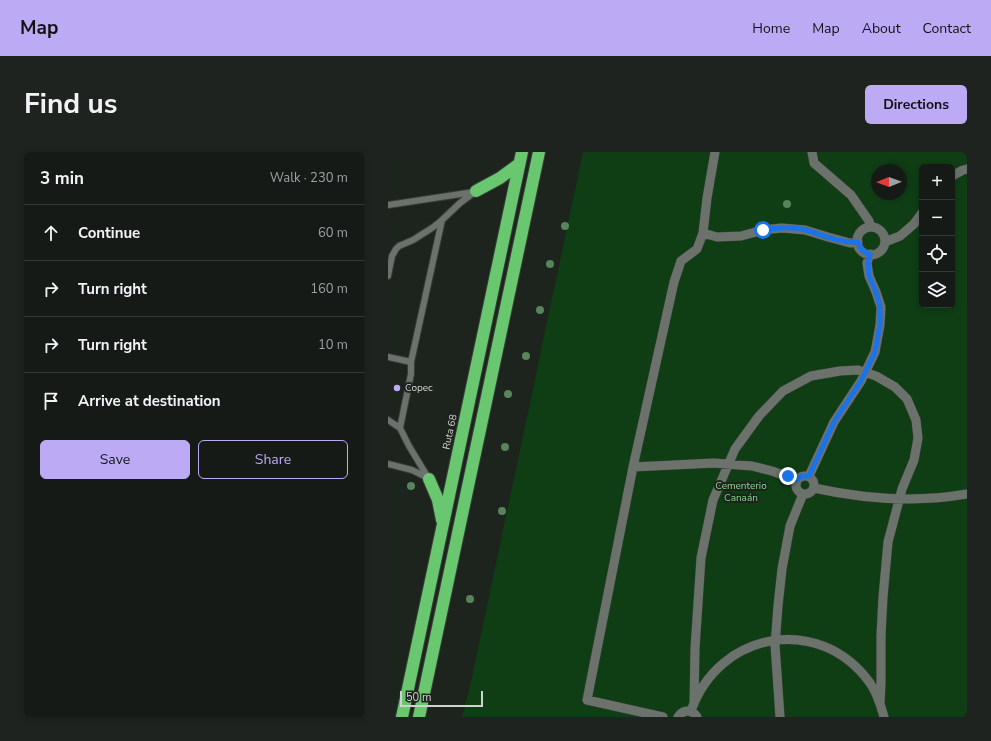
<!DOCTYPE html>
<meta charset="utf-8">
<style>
:root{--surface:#161a16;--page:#1f231f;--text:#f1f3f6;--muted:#9ea1a1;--line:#353835;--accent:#bcaaf5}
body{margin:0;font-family:"Nunito Sans",sans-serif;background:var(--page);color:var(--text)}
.controls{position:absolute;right:12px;top:12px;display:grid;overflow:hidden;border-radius:6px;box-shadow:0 2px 6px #0003}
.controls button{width:36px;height:36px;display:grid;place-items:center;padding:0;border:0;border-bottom:1px solid var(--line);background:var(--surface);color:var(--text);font:20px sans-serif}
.compass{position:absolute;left:483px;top:12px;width:36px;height:36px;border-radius:50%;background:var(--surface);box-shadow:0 2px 6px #0003;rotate:269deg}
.scale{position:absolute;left:12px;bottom:10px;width:83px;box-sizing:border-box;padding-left:4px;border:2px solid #cfd3cf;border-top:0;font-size:11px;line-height:14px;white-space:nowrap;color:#cfd3cf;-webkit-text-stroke:3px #1d231d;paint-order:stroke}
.stop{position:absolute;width:12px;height:12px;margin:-9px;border:3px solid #1a73e8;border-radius:50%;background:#fff}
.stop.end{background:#1a73e8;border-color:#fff;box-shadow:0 1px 4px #0008}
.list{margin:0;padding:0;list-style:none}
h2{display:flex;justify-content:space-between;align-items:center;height:52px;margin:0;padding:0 16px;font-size:17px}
h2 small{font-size:13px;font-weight:400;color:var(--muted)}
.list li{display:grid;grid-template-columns:26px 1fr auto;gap:12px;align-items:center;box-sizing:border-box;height:56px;padding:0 16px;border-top:1px solid var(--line)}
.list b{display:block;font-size:15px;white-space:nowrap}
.list em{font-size:13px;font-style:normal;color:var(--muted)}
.actions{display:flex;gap:8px;padding:12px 16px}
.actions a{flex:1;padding:9px 0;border:1px solid var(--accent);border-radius:6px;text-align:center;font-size:14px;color:var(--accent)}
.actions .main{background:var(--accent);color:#111}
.icon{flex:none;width:22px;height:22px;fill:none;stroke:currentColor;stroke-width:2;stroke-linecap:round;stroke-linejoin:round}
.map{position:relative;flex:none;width:579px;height:565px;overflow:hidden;border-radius:6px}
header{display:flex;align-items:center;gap:24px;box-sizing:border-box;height:56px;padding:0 20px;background:var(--accent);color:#111}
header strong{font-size:19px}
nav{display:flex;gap:22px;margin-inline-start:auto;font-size:14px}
.intro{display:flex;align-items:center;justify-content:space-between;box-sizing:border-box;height:96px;padding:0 24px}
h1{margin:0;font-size:28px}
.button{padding:10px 18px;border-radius:6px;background:var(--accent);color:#111;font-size:14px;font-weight:700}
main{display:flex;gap:24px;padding:0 24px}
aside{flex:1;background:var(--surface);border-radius:6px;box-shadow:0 2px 6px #0003}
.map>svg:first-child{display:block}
.green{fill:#0f3d14;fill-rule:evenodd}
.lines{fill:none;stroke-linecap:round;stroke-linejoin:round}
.service-casing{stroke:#383c38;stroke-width:8}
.pedestrian-casing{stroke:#383c38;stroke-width:10}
.motorway-casing{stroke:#383c38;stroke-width:14}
.service{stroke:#6b716b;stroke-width:6}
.pedestrian{stroke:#6b716b;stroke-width:9}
.motorway{stroke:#69c76f;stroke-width:12}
.tree{fill:#59845b}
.route{stroke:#1a73e8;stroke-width:5}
.poi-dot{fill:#bcaaf5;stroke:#1d231d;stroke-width:1.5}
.labels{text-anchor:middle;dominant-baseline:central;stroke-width:4;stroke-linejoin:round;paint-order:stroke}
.poi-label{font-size:10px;fill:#cfd3cf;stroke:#1d231d;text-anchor:start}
.street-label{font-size:10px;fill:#cfd3cf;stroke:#1d231d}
.park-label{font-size:10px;fill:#8ad48d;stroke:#1d231d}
</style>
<header>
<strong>Map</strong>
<nav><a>Home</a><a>Map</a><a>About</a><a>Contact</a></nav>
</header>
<div class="intro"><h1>Find us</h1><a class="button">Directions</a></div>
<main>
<aside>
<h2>3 min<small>Walk · 230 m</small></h2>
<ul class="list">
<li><svg class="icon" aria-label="ahead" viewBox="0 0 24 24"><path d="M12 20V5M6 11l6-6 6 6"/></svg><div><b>Continue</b></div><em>60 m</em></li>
<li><svg class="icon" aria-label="right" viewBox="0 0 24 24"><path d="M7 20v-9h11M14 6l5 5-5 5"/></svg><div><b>Turn right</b></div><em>160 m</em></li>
<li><svg class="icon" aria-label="right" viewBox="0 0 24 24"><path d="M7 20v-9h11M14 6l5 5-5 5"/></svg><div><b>Turn right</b></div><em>10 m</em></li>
<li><svg class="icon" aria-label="arrive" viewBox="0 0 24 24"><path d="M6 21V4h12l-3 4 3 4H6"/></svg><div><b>Arrive at destination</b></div></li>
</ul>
<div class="actions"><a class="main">Save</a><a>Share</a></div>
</aside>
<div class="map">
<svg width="579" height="565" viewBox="0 0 579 565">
<rect width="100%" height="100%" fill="#1d231d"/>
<path class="green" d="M195,0h384v565h-505l9,-35zM534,15h30v138h-30zM489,18h24v24h-24z"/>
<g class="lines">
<defs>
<path id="service" d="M0,53l86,-13
M0,124l4,-20 4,-7 3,-3 14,-6 19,-12 10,-8 18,-17 16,-12
M0,205l23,5
M0,268l12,8 9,18 20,33
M12,276l11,-54v-12l31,-142
M0,312l24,6 16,8"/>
<path id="pedestrian" d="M424,0l2,11 37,32 18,26 2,6
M564,24l11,-6 4,-1
M469 89a14 14 0 1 1 28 0a14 14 0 1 1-28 0Z
M315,81l14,4 24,-1 22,-6 19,-2 23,2 23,7 22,6 8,-1
M497,90l15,-6 14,-12 8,-11
M245,315l81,-4 38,3 20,5 25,9
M408 333a9 9 0 1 1 18 0a9 9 0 1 1-18 0Z
M421,324l25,-54 27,-41 14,-29 5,-27 1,-18 -5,-15 -7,-16 -2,-13 3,-9
M426,336c50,11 102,15 153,6
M306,552l1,-56 6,-90 12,-58 22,-51 24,-33 24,-25 28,-15 29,-5 18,-1 18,6 19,11 12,12 9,21 2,18 -4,22 -12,29 -14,53 -5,55 -2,38v48l-1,21
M303,559c28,-80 129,-98 179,-28 7,10 11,23 14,34
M275,565l-76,-17 46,-233 41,-185 7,-21 16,-12 6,-16 4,-35 8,-46
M290,565c5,-8 14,-8 19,0
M392,565l-5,-72 3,-39 4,-37 8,-43 13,-32"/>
<path id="motorway" d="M88,39l24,-13 19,-14
M41,327l9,21 4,20
M14,565l120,-565
M31,565l120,-565"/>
</defs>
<use href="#service" class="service-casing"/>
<use href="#pedestrian" class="pedestrian-casing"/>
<use href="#motorway" class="motorway-casing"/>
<use href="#service" class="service"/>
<use href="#pedestrian" class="pedestrian"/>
<use href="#motorway" class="motorway"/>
</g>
<g class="tree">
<circle cx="399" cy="52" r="4"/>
<circle cx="177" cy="74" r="4"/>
<circle cx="162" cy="112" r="4"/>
<circle cx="152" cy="158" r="4"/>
<circle cx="138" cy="204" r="4"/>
<circle cx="120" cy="242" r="4"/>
<circle cx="117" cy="295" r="4"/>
<circle cx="23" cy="334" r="4"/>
<circle cx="114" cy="359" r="4"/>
<circle cx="82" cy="447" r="4"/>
</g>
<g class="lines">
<path class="route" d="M375,78c14,-2 29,-4 43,0 17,5 34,13 52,12 2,7 5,11 12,12l-2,9 1,13 7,16 4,15v18l-5,27 -14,29 -27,41 -25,54h-7l-5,4 -9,-4"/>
</g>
<circle class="poi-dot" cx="9" cy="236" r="4"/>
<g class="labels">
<g class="poi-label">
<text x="17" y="236">Copec</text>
</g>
<g class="street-label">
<text transform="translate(62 280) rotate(-78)">Ruta 68</text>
</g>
<g class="park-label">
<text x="353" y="334">Cementerio<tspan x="353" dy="12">Canaán</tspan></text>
</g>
</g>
</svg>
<div class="controls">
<button>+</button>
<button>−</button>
<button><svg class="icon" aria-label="locate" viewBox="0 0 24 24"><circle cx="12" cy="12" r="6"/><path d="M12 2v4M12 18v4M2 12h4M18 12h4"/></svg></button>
<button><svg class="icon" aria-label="layers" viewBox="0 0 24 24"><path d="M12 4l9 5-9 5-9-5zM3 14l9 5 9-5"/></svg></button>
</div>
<svg class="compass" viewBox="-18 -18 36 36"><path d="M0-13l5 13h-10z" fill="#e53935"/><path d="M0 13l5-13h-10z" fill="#9ea1a1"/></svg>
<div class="scale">50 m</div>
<div class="stop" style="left:375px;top:78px"></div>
<div class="stop end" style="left:400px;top:324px"></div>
</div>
</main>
